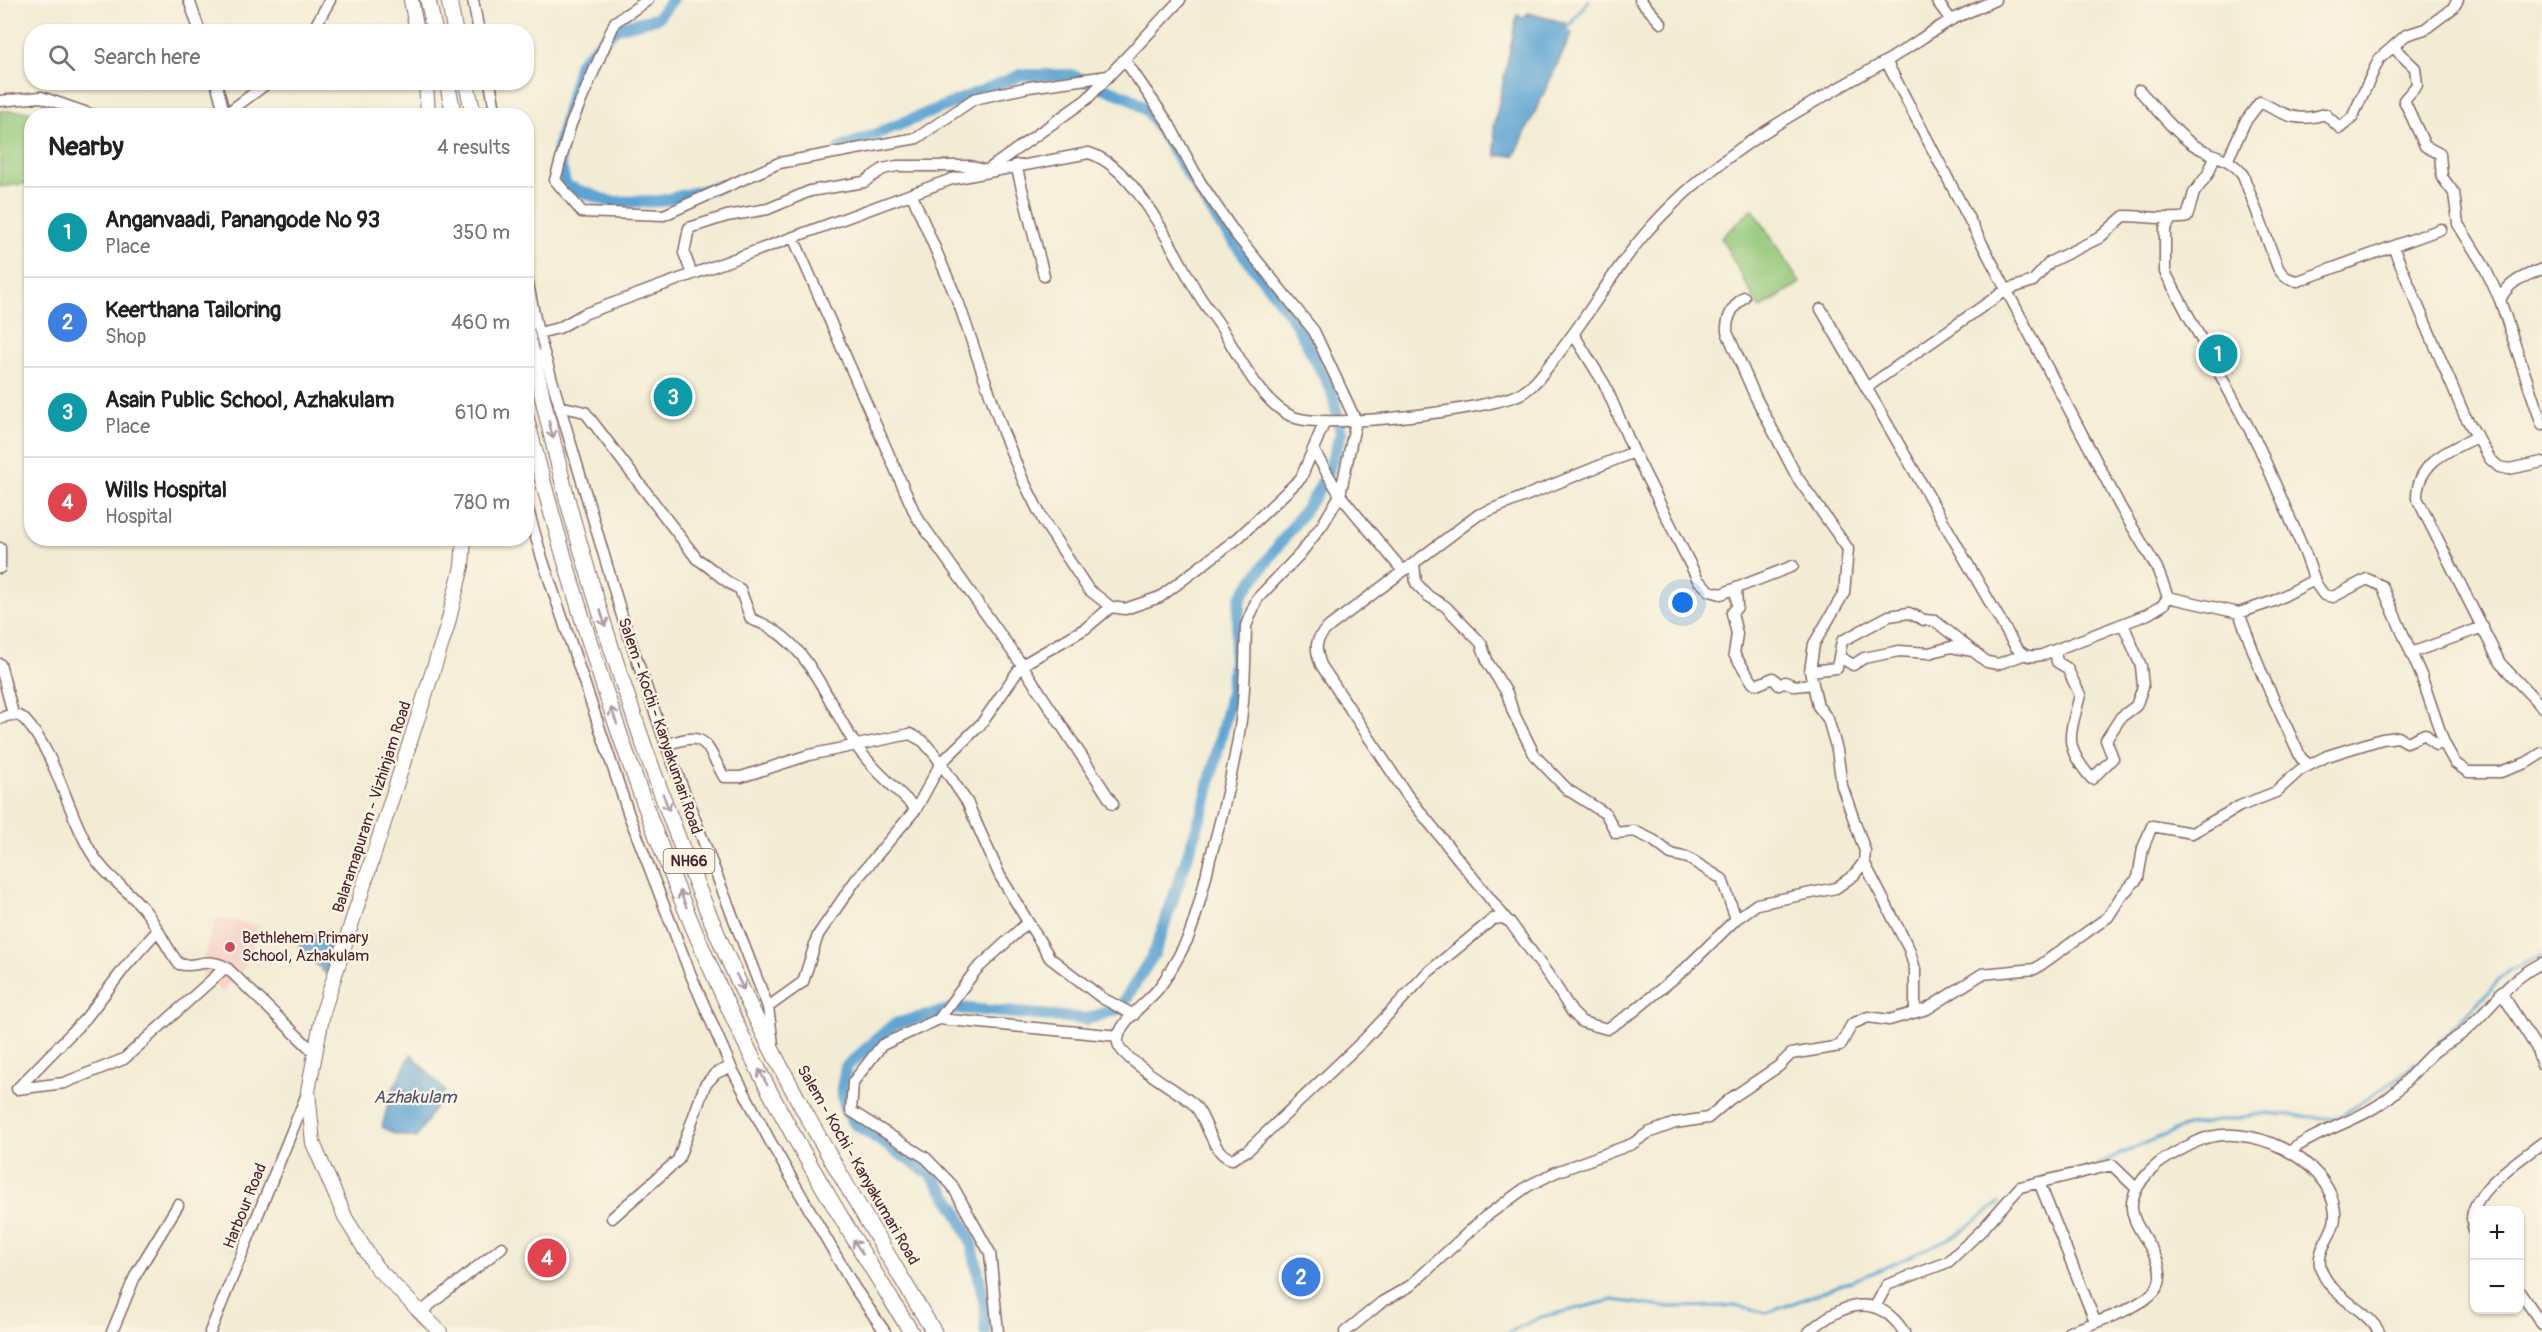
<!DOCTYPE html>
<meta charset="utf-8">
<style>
:root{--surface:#fff;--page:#f2f2f2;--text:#202124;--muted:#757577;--line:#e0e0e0;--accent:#ea580c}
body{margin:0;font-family:Pangolin,sans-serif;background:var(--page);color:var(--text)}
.controls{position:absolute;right:18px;bottom:18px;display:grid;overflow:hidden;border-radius:12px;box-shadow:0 2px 4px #0004}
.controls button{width:54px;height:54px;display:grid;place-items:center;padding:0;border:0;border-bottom:2px solid var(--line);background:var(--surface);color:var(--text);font:30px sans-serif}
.you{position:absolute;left:1683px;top:603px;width:21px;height:21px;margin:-15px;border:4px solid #fff;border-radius:50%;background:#1a73e8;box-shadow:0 0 0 9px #1a73e833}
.badge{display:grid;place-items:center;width:39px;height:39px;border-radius:50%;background:var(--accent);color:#fff;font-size:20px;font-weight:700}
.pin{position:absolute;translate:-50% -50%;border:3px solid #fff;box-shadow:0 2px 6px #0006}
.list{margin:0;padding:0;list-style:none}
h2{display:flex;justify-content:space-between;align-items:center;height:78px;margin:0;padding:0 24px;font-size:26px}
h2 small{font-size:20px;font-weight:400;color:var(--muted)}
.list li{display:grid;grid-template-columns:39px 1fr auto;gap:18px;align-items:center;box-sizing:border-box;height:90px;padding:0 24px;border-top:2px solid var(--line)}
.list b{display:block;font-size:22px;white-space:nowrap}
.list p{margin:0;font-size:20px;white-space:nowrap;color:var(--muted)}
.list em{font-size:20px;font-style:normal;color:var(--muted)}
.icon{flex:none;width:33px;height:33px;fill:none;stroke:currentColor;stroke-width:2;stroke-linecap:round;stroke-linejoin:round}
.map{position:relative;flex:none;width:2542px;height:1332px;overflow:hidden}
.search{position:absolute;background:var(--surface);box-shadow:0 2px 4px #0004;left:24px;top:24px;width:510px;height:66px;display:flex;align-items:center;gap:15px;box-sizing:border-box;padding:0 21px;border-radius:24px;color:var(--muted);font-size:22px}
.panel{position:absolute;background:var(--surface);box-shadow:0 2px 4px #0004;left:24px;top:108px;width:510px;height:438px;border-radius:24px}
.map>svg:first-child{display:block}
.built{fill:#f7d1c6}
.green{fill:#94c97c;stroke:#6f7454;stroke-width:1.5}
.water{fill:#5ba3d2;stroke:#52617e;stroke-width:1.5}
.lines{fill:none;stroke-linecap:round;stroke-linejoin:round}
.stream{stroke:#5ba3d2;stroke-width:3}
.canal{stroke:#5ba3d2;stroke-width:12}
.minor-casing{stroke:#856766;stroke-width:13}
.major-casing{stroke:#856766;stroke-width:16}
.highway-casing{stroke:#856766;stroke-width:17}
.minor{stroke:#fff;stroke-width:10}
.major{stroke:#fff;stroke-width:14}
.highway{stroke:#fff;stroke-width:15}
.highway-bridge-casing{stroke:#856766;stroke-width:17;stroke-linecap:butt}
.highway-bridge{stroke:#fff;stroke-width:15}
.oneway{stroke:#ae9aa0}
.poi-dot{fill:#d1495b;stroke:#fcf5e5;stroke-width:2}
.labels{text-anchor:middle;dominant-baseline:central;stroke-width:4.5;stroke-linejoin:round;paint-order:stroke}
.shield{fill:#fcf5e5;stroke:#7f5f63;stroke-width:1.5}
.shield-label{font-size:15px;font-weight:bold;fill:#4a1f2b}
.street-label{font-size:16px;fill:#4a1f2b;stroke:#fcf5e5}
.poi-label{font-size:16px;fill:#4a1f2b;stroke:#fcf5e5;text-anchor:start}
.water-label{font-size:18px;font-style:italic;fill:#51546e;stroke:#fcf5e5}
</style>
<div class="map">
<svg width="2542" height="1332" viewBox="0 0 2542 1332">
<rect width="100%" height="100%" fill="#fcf5e5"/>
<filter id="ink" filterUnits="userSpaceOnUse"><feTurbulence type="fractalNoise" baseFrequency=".0167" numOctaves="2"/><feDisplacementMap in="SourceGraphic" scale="12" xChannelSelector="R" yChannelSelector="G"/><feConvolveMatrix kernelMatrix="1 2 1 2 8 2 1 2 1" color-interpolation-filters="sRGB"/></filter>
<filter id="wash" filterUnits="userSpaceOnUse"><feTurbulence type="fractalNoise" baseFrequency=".008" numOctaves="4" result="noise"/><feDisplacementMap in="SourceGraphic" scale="24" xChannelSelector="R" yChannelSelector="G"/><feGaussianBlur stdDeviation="1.35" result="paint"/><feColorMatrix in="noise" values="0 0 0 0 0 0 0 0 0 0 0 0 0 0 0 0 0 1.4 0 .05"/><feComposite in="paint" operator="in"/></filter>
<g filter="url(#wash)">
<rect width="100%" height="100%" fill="#f3ecd4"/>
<path class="built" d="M216,918l44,8 -16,43 -22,23 -22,-21z"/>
<path class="green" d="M0,111h30l1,72 -31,4z
M1753,209l47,74 -40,26 -39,-71z"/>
<path class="water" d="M1528,13l38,10 -1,6 7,4 -57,122 -19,1 -2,-29 23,-112 8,2z
M299,934l31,1 9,4 -13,35 -26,-26z
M411,1054l34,37 -29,47 -22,-4 -12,-7 9,-34z"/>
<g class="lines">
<path class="stream" d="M1565,31l24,-31
M2438,1044l70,-73 34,-16
M2097,1164l89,-38 81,-13 69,6 58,-38 23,-19
M1509,1332l32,-15 72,-17 51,7 70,-1 33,7 113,-43 78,-36 41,-31"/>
<path class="canal" d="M672,0l-15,18 -41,10 -36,35 -23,90 9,33 45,16 49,-1 62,-15
M839,149l182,-74h50l59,23 19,14 71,112 73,94 39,73 9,42 -11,34 -15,29 -75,102 -9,96 -27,113 -49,145 -35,56 -33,11 -130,-11 -63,16 -48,43 -4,21 3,21 10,15 77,51 23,33 16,33 15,69 -1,22"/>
</g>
</g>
<g filter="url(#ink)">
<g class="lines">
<defs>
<path id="minor" d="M189,0l11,32
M473,0l6,32
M648,0l-33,22 -44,102 -16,56 27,32 82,3 115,-52 138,-25 57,-39 55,-12 79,-11
M1640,0l21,23
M1936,0l15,20
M312,32l18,-32
M2393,47l22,21 2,17 -13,15 21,46 15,8 2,23 12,16 4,31 26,42 16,34
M1124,59l45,65 31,58 34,50 80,99 42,90 -16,74 -17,29 -23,30 -43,45 -11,27c-1,37 -1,77 -8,113 -7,41 -17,81 -28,120 -6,26 -12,54 -22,79 -8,16 -19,37 -30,51 -11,14 -42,34 -40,54 2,15 58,47 73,59 17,13 19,52 41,57l16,-9 116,-110 63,-67 66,-54 10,-1 7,4 42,58 20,32 10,10 25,7 26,-17 51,-42 52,-51 21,-15 79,-16 18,-13 10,-13 1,-11 -23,-65 -5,-36 -9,-31 -10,-13 -8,-35 4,-27 30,-51 4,-44 -51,-72 -42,-81 -28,-64c-1,-15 6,-26 17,-35
M216,82l9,33
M490,82l6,34
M2139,90c16,17 31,37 49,51 18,15 41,14 55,34l35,93c6,9 10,12 20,13l143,-52
M0,101l41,-4 55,19
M223,116l46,-34
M2228,159l17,-37 15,-20c25,13 37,21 65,12l15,14 12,-10 27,-59 27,-24 19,-6 28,-21 5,-8
M1016,165l28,111
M912,195l47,109 44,128 20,48 21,42 44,67 23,18 14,2 35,-12 78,-59 63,-60 24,-57
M2170,221l-5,8v43l94,175 46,106 11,31 8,11 9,2 34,-18 15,7 39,89 23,68 11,20 13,9h32l26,-9 16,-10
M793,237l123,279 106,149 91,139
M2393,247l71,167 26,45 9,8 10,2 33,-7
M2542,269c-19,8 -33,12 -42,31l42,125
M526,274l12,59 84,283 44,129 102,262 5,37
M692,274l-8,-21 5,-25 38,-12 41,-7 42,-18 54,-9 19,-13 14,-3h73l16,5 101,-72 93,-99
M1821,309l194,337c8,10 14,12 27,9l106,-41 15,-9 5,-8 -11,-29 -36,-60 -235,-447
M1574,335l31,50 29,67 64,128 12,11 11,3 72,-28
M526,336l33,-8 25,-14 368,-135 137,-26c48,15 83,97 108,139 8,14 19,26 27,40 16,27 40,75 72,86 34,11 194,-8 226,-25 14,-8 23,-23 33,-35 34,-42 59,-90 96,-131 67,-74 147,-117 234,-165 22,-13 43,-29 66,-42 14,-7 29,-13 44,-20
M1866,388l140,-98 27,-9 17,-19 49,-24 25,-22c22,0 42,5 63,1l7,-24 14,-19 7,-18
M559,406l26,6 112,147c16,9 26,23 43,30l11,30c57,19 74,79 104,125 16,24 41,44 61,65
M2477,437c-28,13 -60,25 -60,61l83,165 42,44
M1313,449l27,46 63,76
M526,503l16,55 87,257 61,158 41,94 39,74 84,146 31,45
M0,548v20
M1414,563l2,20 12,13 17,10 36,37 7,20 19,30 6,19 22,44 33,34 38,24 10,19 18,-2 19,9 18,14 17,4 34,21 14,40
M1736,589l1,18 -5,6 5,21 -3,20 19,29 6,1 14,-6 6,7 6,-3 10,4 18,-2
M2168,597l71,16 35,-12 40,-21
M2239,613l23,61 39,84 8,7
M2055,650l2,12 10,6 13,27c-10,41 -18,50 12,84l21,-21 -7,-18 15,-23 15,-11 7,-19 -2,-21 -18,-42
M2411,653l72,-26
M1840,657l13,8 11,-7 35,-7 30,2 22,-6 22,4
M0,664l13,50
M1810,671l27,-3 5,-27 47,-25 20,-3 15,7 11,1 52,41 11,2 25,-9
M0,719c8,-5 18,-6 25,1 33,37 41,90 66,132 14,25 39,38 56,61 12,16 19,35 32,51 18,5 24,-8 47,3l88,85
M666,745c41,-15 38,-3 58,32h17l68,-22 101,-21 13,7 13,15 31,46 33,74 50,82 52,40 32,17
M1864,862l45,87 6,20v43
M1507,920l-100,-125 -86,-130c-7,-18 -6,-27 9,-39l148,-111 156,-63
M158,930l-32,36 -40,52 -69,71 47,-6 60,-24 102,-92
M2501,992l35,55 6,18
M768,1007l35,-25 15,-47 37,-54 61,-72 25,-46 41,-40 40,-58 64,-37 25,-21
M939,1019l37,-49 52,-48
M2289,1152c32,-24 73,-31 103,-57 15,-13 27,-30 42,-43 9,-7 21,-12 30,-20 30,-25 40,-50 78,-69
M2039,1182l56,139
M612,1218l66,-58 27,-75 11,-12 15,-6
M2474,1230c-14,-33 46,-70 68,-87
M2520,1292l22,32
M1876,1305l11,-20 61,-23 33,-31 39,-44 92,-22 25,24
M421,1312l81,-65
M112,1332l24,-58 42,-69
M210,1332l97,-238
M998,1332l-8,-79 -38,-68 -26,-27 -75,-47 2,-29 29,-37 57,-26 180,17
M1345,1332l37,-30 28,-16 75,-69 43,-31 28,-14 76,-28 16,-11 27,-10 33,-5 22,-19 49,-33 12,-12 49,-8 12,-22 16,-7 21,3 38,-11 55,-35 53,-5 73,-52 14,-22 16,-17 5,-30 9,-22 40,7 48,-27 36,-14 24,-22 27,-14 55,-17 16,-2 9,5 18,-8 11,11 8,-2
M1809,1332c32,-29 68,-41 95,0
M2069,1332c21,-8 83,-26 90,-49 9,-30 -35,-56 -26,-85 10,-30 37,-43 63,-56 48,-24 135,16 139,71 2,20 -21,36 -14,56 9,28 45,39 58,63"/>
<path id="major" d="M411,0l6,32
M426,82l2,34
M440,1332l-64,-65 -30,-48 -33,-76 -5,-52 15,-79 124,-385 15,-61 2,-28"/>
<path id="highway" d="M428,0l7,32
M449,0l6,32
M447,82l7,34
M466,82l8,34
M532,353c14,57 26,115 42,171 40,140 87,280 145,414 59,138 138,266 215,394
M526,417c56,219 127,438 227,642 47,94 103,183 158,273"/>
</defs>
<use href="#minor" class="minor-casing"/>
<use href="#major" class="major-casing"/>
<use href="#highway" class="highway-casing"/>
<use href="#minor" class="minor"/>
<use href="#major" class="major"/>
<use href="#highway" class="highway"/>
<defs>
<path id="highway-bridge" d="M526,331l6,22"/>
</defs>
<use href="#highway-bridge" class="highway-bridge-casing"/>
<use href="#highway-bridge" class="highway-bridge"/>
</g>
<defs><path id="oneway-shaft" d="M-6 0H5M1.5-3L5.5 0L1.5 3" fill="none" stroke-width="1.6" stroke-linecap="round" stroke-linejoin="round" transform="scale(1.5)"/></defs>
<g class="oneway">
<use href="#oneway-shaft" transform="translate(551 430) rotate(76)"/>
<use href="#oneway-shaft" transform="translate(603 618) rotate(73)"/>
<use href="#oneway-shaft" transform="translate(614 716) rotate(-110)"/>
<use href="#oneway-shaft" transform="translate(666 802) rotate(69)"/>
<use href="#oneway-shaft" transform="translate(683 899) rotate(-112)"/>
<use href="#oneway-shaft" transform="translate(740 982) rotate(64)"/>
<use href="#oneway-shaft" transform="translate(763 1077) rotate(-118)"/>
<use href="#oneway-shaft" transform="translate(858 1247) rotate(-123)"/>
</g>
</g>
<circle class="poi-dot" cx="230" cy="947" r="6"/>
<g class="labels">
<rect class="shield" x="663.5" y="849" width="51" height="24" rx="4.5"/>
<g class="shield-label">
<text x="689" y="861">NH66</text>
</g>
<g class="street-label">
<text transform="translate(660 726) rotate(71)">Salem - Kochi - Kanyakumari Road</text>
<text transform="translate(372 807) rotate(-72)">Balaramapuram - Vizhinjam Road</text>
<text transform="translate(858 1165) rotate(60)">Salem - Kochi - Kanyakumari Road</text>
<text transform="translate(245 1206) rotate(-68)">Harbour Road</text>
</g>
<g class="poi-label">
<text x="242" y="938">Bethlehem Primary<tspan x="242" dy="18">School, Azhakulam</tspan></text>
</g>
<g class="water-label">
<text x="415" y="1097">Azhakulam</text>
</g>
</g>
</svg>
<div class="controls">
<button>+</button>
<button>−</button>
</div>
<div class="you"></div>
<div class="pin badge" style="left:2218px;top:354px;background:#0f9aa8">1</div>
<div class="pin badge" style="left:1301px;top:1277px;background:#3f7fe0">2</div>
<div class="pin badge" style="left:673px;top:397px;background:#0f9aa8">3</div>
<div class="pin badge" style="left:547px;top:1258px;background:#e0444e">4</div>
<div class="search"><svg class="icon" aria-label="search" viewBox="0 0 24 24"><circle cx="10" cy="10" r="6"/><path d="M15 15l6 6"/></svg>Search here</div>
<section class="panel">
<h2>Nearby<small>4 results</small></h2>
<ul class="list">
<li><span class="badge" style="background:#0f9aa8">1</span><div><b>Anganvaadi, Panangode No 93</b><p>Place</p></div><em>350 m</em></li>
<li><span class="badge" style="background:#3f7fe0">2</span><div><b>Keerthana Tailoring</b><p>Shop</p></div><em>460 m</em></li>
<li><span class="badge" style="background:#0f9aa8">3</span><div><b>Asain Public School, Azhakulam</b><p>Place</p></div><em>610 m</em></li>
<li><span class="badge" style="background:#e0444e">4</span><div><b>Wills Hospital</b><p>Hospital</p></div><em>780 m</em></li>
</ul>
</section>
</div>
